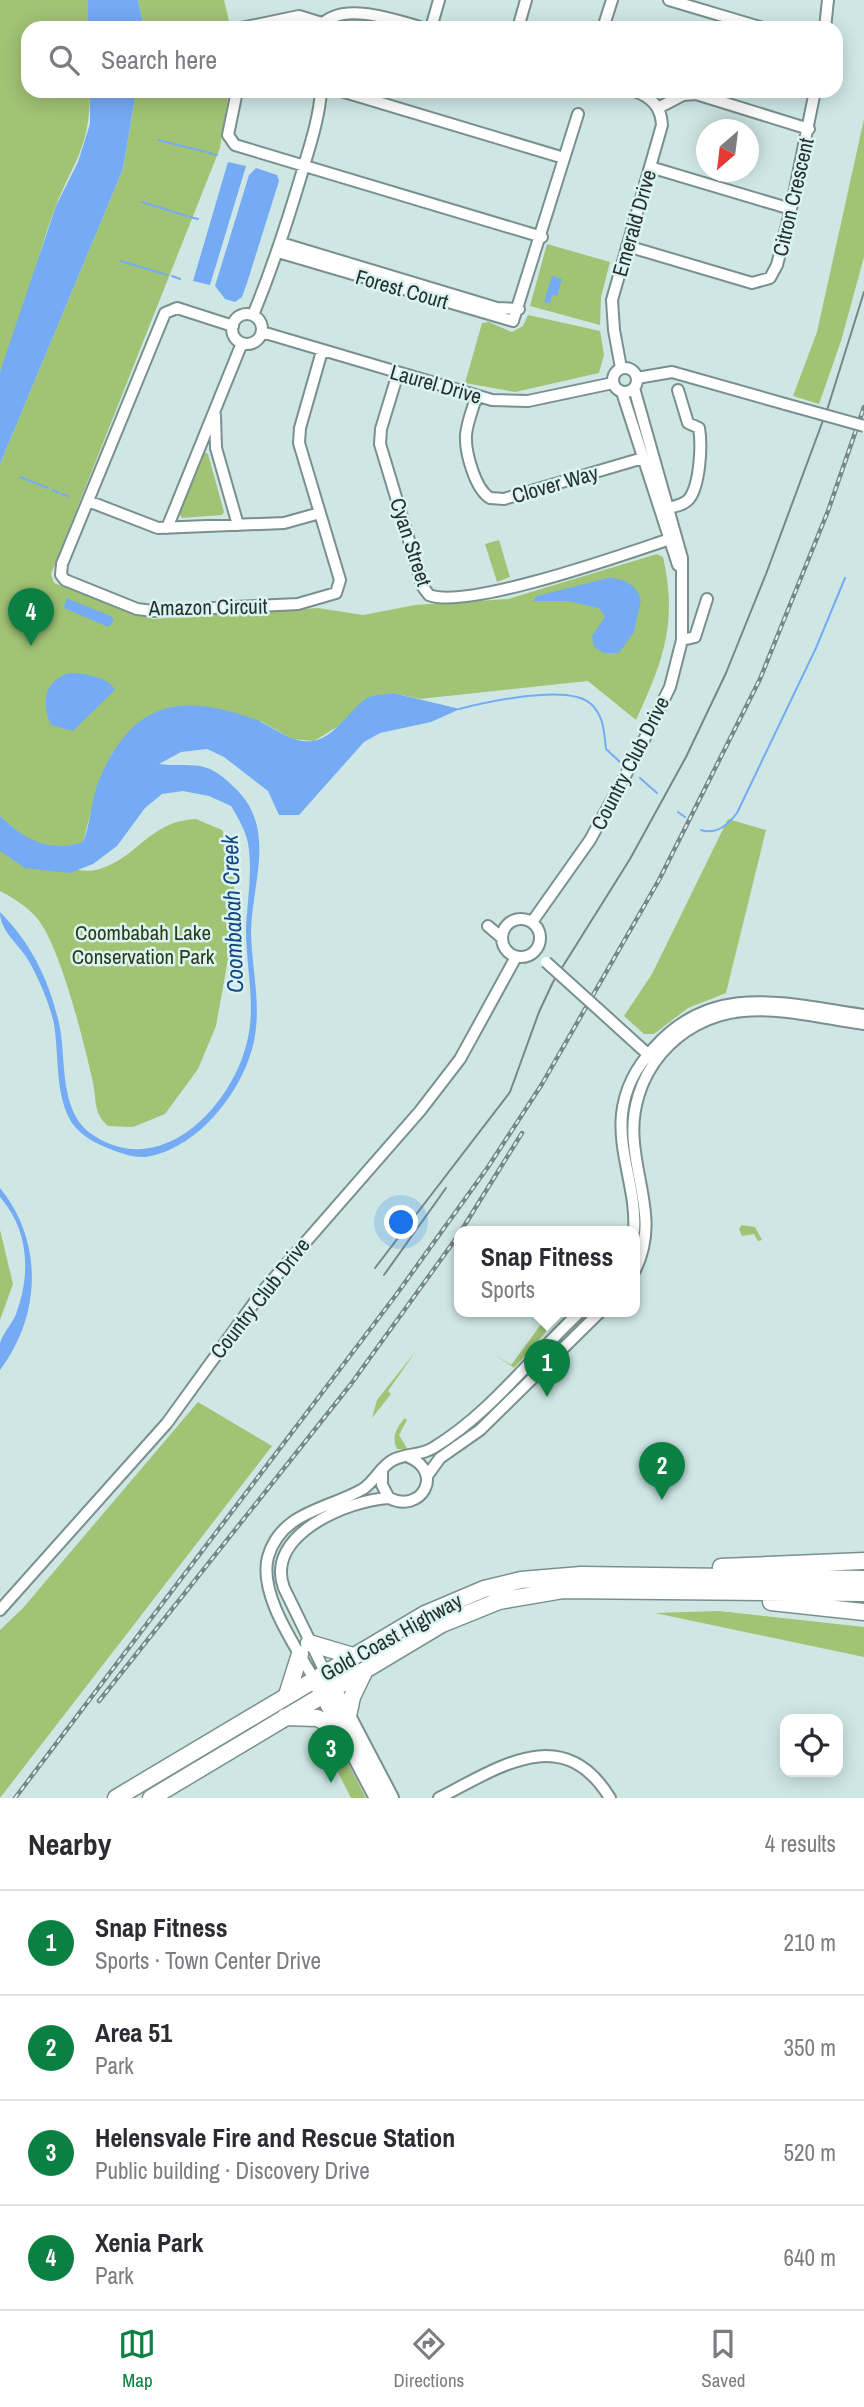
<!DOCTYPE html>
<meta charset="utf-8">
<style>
:root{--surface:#fff;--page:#f7f7f7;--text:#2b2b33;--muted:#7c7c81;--line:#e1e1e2;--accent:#0b8043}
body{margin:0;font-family:"Archivo Narrow",sans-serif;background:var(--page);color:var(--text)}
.controls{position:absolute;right:21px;bottom:21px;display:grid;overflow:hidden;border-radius:14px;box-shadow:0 4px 18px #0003}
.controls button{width:63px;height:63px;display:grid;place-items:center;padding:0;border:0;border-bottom:2px solid var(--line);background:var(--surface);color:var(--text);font:35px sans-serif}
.compass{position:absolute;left:696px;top:119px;width:63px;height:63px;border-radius:50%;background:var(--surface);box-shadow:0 4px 18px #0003;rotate:208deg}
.you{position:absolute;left:402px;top:1223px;width:24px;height:24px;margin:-18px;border:5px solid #fff;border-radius:50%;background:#1a73e8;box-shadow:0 0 0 10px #1a73e833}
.badge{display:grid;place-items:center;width:46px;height:46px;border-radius:50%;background:var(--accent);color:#fff;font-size:23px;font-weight:700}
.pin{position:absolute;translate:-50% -58px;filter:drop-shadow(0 2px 4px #0008)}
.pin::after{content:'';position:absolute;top:37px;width:24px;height:21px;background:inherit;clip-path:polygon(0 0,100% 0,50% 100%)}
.popup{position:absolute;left:454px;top:1226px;width:186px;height:91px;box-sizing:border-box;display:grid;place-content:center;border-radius:14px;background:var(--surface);filter:drop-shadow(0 2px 5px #0005);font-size:23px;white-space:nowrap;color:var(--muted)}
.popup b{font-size:26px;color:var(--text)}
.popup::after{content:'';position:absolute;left:50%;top:100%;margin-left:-14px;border:14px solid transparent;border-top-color:var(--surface)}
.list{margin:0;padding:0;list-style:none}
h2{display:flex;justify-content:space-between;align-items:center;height:91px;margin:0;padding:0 28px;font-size:30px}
h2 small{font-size:23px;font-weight:400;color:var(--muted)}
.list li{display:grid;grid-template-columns:46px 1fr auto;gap:21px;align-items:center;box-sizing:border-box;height:105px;padding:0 28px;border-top:2px solid var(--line)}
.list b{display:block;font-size:26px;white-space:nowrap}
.list p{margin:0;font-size:23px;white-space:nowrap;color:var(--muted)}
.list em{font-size:23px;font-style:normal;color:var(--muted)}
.icon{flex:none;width:38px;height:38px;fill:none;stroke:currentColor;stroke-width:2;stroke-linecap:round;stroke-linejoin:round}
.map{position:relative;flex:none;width:864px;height:1798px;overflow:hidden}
.search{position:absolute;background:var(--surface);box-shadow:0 4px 18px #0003;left:21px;right:21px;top:21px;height:77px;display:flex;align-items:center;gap:18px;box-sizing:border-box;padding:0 24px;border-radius:21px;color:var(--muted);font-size:26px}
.sheet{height:511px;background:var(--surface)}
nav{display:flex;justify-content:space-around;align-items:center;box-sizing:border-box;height:98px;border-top:2px solid var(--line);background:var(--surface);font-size:19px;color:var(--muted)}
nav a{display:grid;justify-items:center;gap:4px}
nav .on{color:var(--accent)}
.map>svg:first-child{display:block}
.green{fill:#a1c374}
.water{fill:#75abf4}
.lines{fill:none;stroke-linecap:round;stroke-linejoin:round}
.stream{stroke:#75abf4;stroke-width:2}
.minor-casing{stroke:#79908e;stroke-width:14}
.major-casing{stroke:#79908e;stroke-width:18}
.highway-casing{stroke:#79908e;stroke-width:19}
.minor{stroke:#fff;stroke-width:10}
.major{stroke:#fff;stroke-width:14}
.highway{stroke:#fff;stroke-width:16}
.tram{stroke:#768786;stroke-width:2}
.rail-casing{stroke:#768786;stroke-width:4.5}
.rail{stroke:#dbf4f2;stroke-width:2;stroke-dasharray:5;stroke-linecap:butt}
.minor-bridge-casing{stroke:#79908e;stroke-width:14;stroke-linecap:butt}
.minor-bridge{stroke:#fff;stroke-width:10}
.labels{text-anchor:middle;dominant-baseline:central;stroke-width:5;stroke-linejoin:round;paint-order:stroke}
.street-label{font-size:21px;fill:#26302f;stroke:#dbf4f2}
.park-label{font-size:21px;fill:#2c3a16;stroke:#dbf4f2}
.water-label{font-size:23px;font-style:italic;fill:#114586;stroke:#dbf4f2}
</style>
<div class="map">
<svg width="864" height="1798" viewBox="0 0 864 1798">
<rect width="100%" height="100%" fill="#cee7e5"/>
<path class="green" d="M0,0h88v28h-60v63h62c0,57 -16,69 -35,117 -20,54 -32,111 -55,164z
M138,0h86l5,21 -4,7h-81z
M352,14l33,10 1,4h-57l11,-11z
M136,91h93l-9,57 -169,426 3,9 99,36 165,-11 45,7 52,-10 93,-6 149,-45 6,3c15,66 0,104 -27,163l-48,-39 -168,18 -27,-6 -79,48 -22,-2 -31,-18 -148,31 -14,29 -16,61c-36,12 -57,-1 -83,-26v-352l123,-295z
M864,119v138l-23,84 -22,63 -26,-8 24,-64z
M547,244l63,18 -9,35 -1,28 -70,-19z
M528,315l72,16 4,24 -5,18 -84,19 -50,-9 17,-60 7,-1 23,10 11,-6z
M204,452l4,2 16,58 -2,3 -40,3 -3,-5z
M499,540l11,37 -13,5 -12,-38z
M196,819l26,11 11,19 2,72 -19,105 -18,43 -33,45 -32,13 -25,-1c-15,-13 -11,-25 -15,-43 -8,-37 -34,-143 -58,-167 -9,-10 -23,-19 -35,-25v-44c24,7 72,28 96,23 41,-10 52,-49 100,-51z
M728,819l38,11 -40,163 -38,15 -34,26h-10l-20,-18 28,-42z
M742,1225l13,2 7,13 -4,1 -4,-7 -12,2 -3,-7z
M0,1230l13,54 -13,36z
M542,1323l4,3v6l-32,36 -20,-14 17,11z
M416,1351l-28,40 3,3 -19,24 5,-18z
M198,1402l74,44 -272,352v-168l23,-22z
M405,1418l2,2 -8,15 9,15 -11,-1c-6,-11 0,-23 8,-31z
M719,1611l145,16v30l-209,-44z
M330,1739l8,5 28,54h-15l-29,-57z"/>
<path class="water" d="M88,0h50l6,28h-56z
M90,91h46l-13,78 -123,295v-92l56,-166 22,-44 12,-38z
M228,162l18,4 -36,119 -17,-4z
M256,168l21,7 2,6 -32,102 -5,14 -7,5 -10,-3 -10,-13 34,-111z
M552,276l10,3 -5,17 -5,-1 -2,8 -6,-1z
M608,578c16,0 28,6 33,22l-7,32 -15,21h-15l-10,-6 -2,-11 13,-19 -6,-9 -32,-7h-34l4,-5z
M66,598l45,18 3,5 -6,6 -44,-19z
M70,673c13,0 39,4 45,17l-42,41 -22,-6c-10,-22 -7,-45 19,-52z
M393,693l67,16 -29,13 -51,11 -16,9 -65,73h-20l-11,-24 -44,-34 -17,-8 -26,3 -22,12c12,2 28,0 41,2 16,3 24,12 35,22 43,41 16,96 16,146 1,39 12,76 1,115 -13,47 -56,100 -106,108 -13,1 -29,-5 -41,-10 -14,-6 -29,-15 -36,-29 -14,-29 -10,-63 -15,-94 -4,-19 -14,-42 -23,-59 -9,-19 -31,-32 -31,-53 31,31 49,68 59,111 8,36 -1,89 34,112 67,45 136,-26 153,-89 11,-39 0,-77 0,-116 1,-26 6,-54 3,-80 -1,-15 -10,-31 -18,-44l-22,-10 -26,-5 -21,3 -17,14 -28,38 -24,18 -23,9 -45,-5 -25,-17v-35c25,24 49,37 83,26 8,-20 8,-42 16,-62 33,-78 80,-88 155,-61 20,7 36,25 59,22 23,-4 36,-31 54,-43 7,-4 18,-3 26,-5z
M0,1188c44,54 41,128 0,182 0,-8 0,-19 0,-27 3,-10 12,-19 16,-29 15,-40 13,-84 -16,-117z"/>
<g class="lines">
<path class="stream" d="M158,140l48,12
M209,153l8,2
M142,202l45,14
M190,217l8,2
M121,261l46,14
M172,276l8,3
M20,477l28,11
M53,490l6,3
M62,494l6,2
M459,709c28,-7 110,-26 132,-5 13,12 13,28 15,45l14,13
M640,778l17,15
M678,812l7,5
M701,830c15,5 27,-5 36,-17l79,-165 29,-70"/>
<defs>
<path id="minor" d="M669,0l94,28
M241,28l58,-12 23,7
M319,28c20,-28 74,-9 104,0
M431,28l8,-28
M518,28l8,-28
M603,28l9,-28
M825,28l3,-28
M237,91l-9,44 7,10 307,92
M341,91l223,67
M658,108l25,-13 13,-1 113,35
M650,167l141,42
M281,243l216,65 22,1
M627,246l125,37 18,-5 7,-13 14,-56 24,-118
M278,252l235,69 65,-207
M232 329a15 15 0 1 1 30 0a15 15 0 1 1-30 0Z
M253,315c19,-46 34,-92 48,-139 8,-28 18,-56 20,-85
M233,326l-56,-18 -12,5 -103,251 -1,11 4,5 72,29 16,2 145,-7 38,-11 4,-13 -41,-137 1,-15 22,-77
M262,332l230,68 36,1 85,-18
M613 380a12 12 0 1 1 24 0a12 12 0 1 1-24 0Z
M621,368l-7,-38 -2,-30 50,-175c-1,-19 -11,-28 -28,-34
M398,373l-17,56 -1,15 43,143 6,8c38,15 193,-40 238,-55
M637,378l35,-6 113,32
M634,388l48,170v82
M622,392l56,173
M476,397c-3,12 -9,25 -10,38 -1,17 9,54 24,63l14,1 139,-41
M215,415l1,33 22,77
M88,501l70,27 126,-5 36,-10
M663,509c8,-2 20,-3 26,-10 11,-14 13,-54 10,-71l-11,-5 -10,-33
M167,528l75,-185
M502 938a19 19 0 1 1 38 0a19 19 0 1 1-38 0Z
M532,922l58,-82 47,-86 33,-67 12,-47 13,-3 12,-38
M488,926l14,12
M608,1018l44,40
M634,1231c3,-40 -16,-77 -12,-117 3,-27 14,-47 32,-66 59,-67 132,-44 210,-33
M634,1272c24,-45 4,-83 0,-129 -7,-67 42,-126 109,-132 39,-4 82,8 121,13
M382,1472v13l7,13c32,16 56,-25 20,-41
M427,1476l13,-18 40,-28 121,-119
M0,1610l167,-187 95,-131 158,-181 40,-52 56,-102
M325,1672l-41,-84c-20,-53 64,-88 105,-90
M314,1679c-18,-32 -56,-85 -46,-122 13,-46 61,-48 95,-68 12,-8 18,-23 30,-29 13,-7 27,-4 40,-12 58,-35 99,-92 148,-137
M439,1798c59,-30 124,-77 171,0"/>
<path id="major" d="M325,1672l66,126
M314,1679l63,119"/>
<path id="highway" d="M721,1567l143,-6
M771,1602l93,10
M309,1643l44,13
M287,1695l13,-41
M348,1716l4,-19 13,-27
M285,1717l32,1 25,12
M116,1798l309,-184 59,-25 37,-9 60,-5 283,4
M151,1798l291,-174 57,-23 64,-11 301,3"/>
</defs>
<use href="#minor" class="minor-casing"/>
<use href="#major" class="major-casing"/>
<use href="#highway" class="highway-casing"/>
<use href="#minor" class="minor"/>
<use href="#major" class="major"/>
<use href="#highway" class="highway"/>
<path class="tram" d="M375,1268l135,-176 29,-80 14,-30 77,-123 56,-102 40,-84 40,-99 62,-167 36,-115
M384,1275l62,-87"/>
<defs>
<path id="rail" d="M461,1231l61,-98
M99,1701l252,-317 109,-151
M15,1798l381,-503 92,-128 54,-83 117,-204 101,-201 68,-168 36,-104"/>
</defs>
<use href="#rail" class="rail-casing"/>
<use href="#rail" class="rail"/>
<defs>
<path id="minor-bridge" d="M785,404l79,22
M546,962l62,56"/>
</defs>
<use href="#minor-bridge" class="minor-bridge-casing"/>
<use href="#minor-bridge" class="minor-bridge"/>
</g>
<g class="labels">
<g class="street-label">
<text transform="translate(793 197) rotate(-77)">Citron Crescent</text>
<text transform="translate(634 223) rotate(-74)">Emerald Drive</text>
<text transform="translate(402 289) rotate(16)">Forest Court</text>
<text transform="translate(436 384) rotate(16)">Laurel Drive</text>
<text transform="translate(555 484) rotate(-16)">Clover Way</text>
<text transform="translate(411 542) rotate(72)">Cyan Street</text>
<text transform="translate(208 607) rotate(-1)">Amazon Circuit</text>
<text transform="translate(630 763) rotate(-63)">Country Club Drive</text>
<text transform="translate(260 1298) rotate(-52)">Country Club Drive</text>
<text transform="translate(391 1637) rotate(-29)">Gold Coast Highway</text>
</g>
<g class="park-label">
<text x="143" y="932">Coombabah Lake<tspan x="143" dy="24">Conservation Park</tspan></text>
</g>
<g class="water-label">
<text transform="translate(232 914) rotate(-92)">Coombabah Creek</text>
</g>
</g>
</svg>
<div class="controls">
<button><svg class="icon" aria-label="locate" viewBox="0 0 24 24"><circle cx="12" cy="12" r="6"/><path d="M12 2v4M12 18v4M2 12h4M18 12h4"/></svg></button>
</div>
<svg class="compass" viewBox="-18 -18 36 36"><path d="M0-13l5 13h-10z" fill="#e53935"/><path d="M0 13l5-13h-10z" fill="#7c7c81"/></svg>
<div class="you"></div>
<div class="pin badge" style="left:547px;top:1397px">1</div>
<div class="popup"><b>Snap Fitness</b>Sports</div>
<div class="pin badge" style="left:662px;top:1500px">2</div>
<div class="pin badge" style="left:331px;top:1783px">3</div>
<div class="pin badge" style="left:31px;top:646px">4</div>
<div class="search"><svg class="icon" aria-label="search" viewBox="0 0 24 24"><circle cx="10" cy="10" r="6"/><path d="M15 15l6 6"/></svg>Search here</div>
</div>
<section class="sheet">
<h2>Nearby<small>4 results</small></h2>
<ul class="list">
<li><span class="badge">1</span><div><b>Snap Fitness</b><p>Sports · Town Center Drive</p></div><em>210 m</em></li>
<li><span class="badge">2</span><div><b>Area 51</b><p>Park</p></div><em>350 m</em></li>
<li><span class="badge">3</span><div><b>Helensvale Fire and Rescue Station</b><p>Public building · Discovery Drive</p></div><em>520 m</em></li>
<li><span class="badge">4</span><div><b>Xenia Park</b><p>Park</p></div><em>640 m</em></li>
</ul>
</section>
<nav>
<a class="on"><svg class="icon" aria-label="map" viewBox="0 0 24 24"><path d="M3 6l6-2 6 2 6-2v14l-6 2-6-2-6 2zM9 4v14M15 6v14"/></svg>Map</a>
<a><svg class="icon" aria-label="directions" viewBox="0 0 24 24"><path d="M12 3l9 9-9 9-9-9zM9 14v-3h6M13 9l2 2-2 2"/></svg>Directions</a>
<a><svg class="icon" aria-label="saved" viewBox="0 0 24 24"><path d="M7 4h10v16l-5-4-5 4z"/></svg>Saved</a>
</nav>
